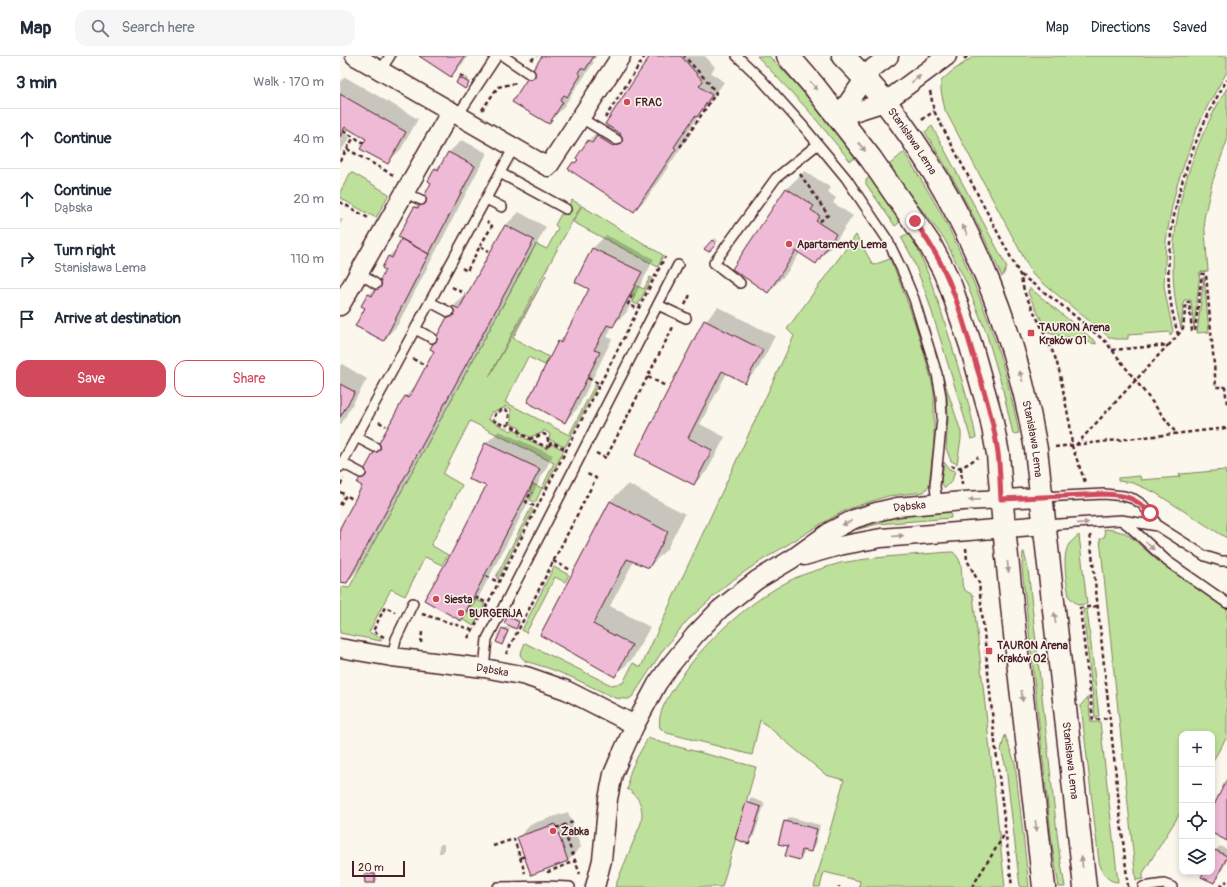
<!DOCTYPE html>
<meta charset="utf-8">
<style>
:root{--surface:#fff;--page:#f6f6f7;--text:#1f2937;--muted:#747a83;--line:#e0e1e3;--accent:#d1495b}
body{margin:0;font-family:Pangolin,sans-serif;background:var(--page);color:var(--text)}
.controls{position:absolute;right:12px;bottom:12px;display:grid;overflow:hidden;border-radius:8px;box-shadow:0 2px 6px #0003}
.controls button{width:36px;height:36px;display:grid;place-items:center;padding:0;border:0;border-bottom:1px solid var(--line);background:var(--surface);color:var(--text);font:20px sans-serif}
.scale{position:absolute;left:12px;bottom:10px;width:53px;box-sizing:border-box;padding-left:4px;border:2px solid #4a1f2b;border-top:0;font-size:11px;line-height:14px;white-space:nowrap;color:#4a1f2b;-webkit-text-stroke:3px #fbf7ec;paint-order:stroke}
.stop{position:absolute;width:12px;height:12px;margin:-9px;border:3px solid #d1495b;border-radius:50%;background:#fff}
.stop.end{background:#d1495b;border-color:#fff;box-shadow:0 1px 4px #0008}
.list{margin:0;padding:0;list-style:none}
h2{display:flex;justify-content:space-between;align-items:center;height:52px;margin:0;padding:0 16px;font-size:17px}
h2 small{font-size:13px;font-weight:400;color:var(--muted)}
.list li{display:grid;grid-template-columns:26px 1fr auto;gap:12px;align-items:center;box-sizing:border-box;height:60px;padding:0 16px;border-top:1px solid var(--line)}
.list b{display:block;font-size:15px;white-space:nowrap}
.list p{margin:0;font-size:13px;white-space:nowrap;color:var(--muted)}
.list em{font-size:13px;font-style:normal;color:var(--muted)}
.actions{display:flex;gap:8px;padding:12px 16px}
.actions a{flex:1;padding:9px 0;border:1px solid var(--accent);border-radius:12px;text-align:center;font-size:14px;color:var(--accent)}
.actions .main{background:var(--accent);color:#fff}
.icon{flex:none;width:22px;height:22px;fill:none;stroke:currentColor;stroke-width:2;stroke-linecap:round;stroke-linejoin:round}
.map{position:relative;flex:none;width:887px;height:831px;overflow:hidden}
header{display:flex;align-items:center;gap:24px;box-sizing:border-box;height:56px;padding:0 20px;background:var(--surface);border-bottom:1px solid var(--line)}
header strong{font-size:19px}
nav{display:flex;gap:22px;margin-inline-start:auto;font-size:14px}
.search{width:280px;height:36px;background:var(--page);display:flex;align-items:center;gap:10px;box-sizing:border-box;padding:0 14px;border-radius:12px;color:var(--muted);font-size:15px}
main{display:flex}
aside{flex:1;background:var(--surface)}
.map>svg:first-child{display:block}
.green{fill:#bde19a;stroke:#848062}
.shadow{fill:#0003;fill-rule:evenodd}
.building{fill:#efbad5;stroke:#4a1f2b}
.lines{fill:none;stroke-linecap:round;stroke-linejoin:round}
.lane-casing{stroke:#4a1f2b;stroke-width:12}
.street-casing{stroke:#4a1f2b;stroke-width:21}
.secondary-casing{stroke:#4a1f2b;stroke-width:25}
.path{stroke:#4a1f2b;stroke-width:2.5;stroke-dasharray:4 3;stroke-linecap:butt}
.lane{stroke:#fbf7ec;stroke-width:9}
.street{stroke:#fbf7ec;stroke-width:18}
.secondary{stroke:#fbf7ec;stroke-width:22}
.oneway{fill:#ab9695}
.route{stroke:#d1495b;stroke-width:5}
.poi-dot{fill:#d1495b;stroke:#fbf7ec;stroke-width:1.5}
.labels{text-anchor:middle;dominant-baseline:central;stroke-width:3;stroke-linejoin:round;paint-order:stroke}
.poi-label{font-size:11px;font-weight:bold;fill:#4a1f2b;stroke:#fbf7ec;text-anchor:start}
.street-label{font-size:11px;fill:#4a1f2b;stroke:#fbf7ec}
</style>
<header>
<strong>Map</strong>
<div class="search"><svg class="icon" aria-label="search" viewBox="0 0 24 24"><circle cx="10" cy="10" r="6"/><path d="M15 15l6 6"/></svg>Search here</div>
<nav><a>Map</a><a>Directions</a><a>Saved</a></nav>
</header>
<main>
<aside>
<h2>3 min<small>Walk · 170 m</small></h2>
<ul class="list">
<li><svg class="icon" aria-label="ahead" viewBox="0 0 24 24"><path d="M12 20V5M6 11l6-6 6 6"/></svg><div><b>Continue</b></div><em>40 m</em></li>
<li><svg class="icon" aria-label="ahead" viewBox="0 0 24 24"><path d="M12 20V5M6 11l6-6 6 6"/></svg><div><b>Continue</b><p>Dąbska</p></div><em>20 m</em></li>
<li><svg class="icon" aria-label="right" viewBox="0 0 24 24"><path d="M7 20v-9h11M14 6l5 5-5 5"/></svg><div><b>Turn right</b><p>Stanisława Lema</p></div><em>110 m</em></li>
<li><svg class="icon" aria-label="arrive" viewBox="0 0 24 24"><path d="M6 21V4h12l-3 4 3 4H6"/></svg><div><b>Arrive at destination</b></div></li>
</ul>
<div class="actions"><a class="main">Save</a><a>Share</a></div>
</aside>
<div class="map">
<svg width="887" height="831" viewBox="0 0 887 831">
<rect width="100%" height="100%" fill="#fbf7ec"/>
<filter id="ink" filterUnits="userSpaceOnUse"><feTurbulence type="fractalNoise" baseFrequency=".025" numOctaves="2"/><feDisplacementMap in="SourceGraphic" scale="8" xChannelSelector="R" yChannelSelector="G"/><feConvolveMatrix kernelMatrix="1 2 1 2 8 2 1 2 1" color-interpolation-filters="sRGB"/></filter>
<g filter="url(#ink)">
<path class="green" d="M417,0h12c32,31 60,66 88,101l-7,4 -41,-50z
M634,0h253v16l-18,31 -14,29 -18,53 -6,26 -5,30 -2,45 3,16 6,29 -3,5v-4l-42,3v4h-13l-6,-2 -76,-62 -88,-165 -4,-19v-10l10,-9z
M887,32v53l-15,42 -8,35 4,53 -8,1 -6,56 -3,-28h-7l-3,28c-22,-81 4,-170 46,-240z
M592,70l75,141 -5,10c-22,-52 -47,-97 -77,-145z
M564,96c18,29 36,57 50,87 30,62 52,127 65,194l-6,1 -11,-48 -16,-54 -20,-50 -21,-42 -57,-74z
M11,116l38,22 -13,24 -36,-20v-6z
M531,120l30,42 -2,5 -4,3 -29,-42v-4z
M232,144l9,5 -92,172 57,-102 -33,63 36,19 -4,8 -17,-8 -23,45 64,33 26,-50 2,1 -32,61 -16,-8 1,-5 -6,-4 -2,3 -12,4 -9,-4 -1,-5 -9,-4v-15l-6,-3 -1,2 -10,4 -2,-1 -4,8 23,12 2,-2 5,2 1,4 28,14 5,-5 12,6 -20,39 -2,-1 -7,15 -5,-3 3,-7 -4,-2 4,-7 9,4 12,-25 -84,-42 -27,53 19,11 -31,60 17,10 -6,10 -17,-8 -20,39 -14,-7 -22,43 12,6v3l-41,-8v-46l9,1 187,-344 11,5 11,-21 -3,-3 6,-11 2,1z
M242,150l81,49 -5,12 -85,-45z
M516,179l17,30 17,-6c18,40 31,81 42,123l2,11v50l-5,42 -5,7 -36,4 -16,5 -26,9 -25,14 -65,40 -29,20 -40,37 -24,29 -30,46 -4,3h-4l-10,-1 -44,-21 -23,-9 -23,-7 -5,-6 5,-12 86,42 12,-2 10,-20 8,4 153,-331 -7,-7z
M565,179h6c19,38 31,78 43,118 8,28 17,56 22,85l-5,1 -44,-143 -15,-39 -11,-20z
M310,221l2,1 -14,27 -6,-3 3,-7 -4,-2 4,-8 9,4z
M864,221l5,55 -12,1z
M689,233h2l65,53v2l-48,-11 -20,-40z
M603,321l18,55v7l-4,25 -6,-3 -5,-13 2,-30 -1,-21z
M604,406l5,7 6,2 -3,10 -7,7 -3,-4 -1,-3z
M885,414l1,5h1v63l-7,-4 -66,-42 -21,-9 -15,-2v-3l22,-2 1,4 39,-3 -1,-4 2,1z
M191,452l2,2 -35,69 -2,-2z
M610,452l1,10 -73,6 -23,6 -1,-1v-1l25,-10z
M764,473l10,1 11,3 7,5 25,22 70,49v128l-15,25v-28h-30v76l-39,63v6l-7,1 -36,-341 5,-3z
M739,479l8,69 -9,1 -9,-8c-2,-15 -8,-40 0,-53 3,-3 6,-6 10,-9z
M610,496h3c12,10 7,22 10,36l3,3 7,4 32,292h-146l1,-6 -36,-9 -4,15h-6l30,-107 -18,-5 -66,-55 -8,35 -85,-22 -7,-5c-4,-17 13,-38 22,-52 24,-37 73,-79 113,-98 11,-5 23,-8 35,-12 5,-1 11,-4 17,-4 34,-6 69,-7 103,-10z
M683,496h1l4,17 31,282 6,36h-6l-6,-35 -31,-285z
M214,511l15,8 -4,7 -10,-5 -29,56 -4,-3z
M134,543l11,5 -11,22 -11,-6z
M747,553l12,107 -4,1 -12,-107z
M748,641l3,25h9l18,160c-12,0 -16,-11 -19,-20l-18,-157z
M665,679l10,28 14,124h-9l-14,-120 -5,-17z
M308,682l15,5 93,24 -34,120h-107l26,-64c3,-14 -1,-27 -14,-34l2,-4c-4,-11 14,-37 19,-47z"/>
<path class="shadow" d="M81,0h47l-4,6 -13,14z
M204,0h53l-5,5 2,1 -14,21 -5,5h1l-14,21 -13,13z
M311,0h54l10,11 -4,6 13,9 -14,20 -9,10 -15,22 3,2 -42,62 -13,13 -60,-48 4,-4 -1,-1 12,-18 13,-13 3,2 4,-4zM250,84l7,5 -7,-2z
M122,20l8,5 -3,4 -7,-7z
M5,21l73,42 -17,30 -14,14 -20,-24 -18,-10 -3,6 4,3 -10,14v-70z
M122,84l25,13 -90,173 -14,14 -17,-32 -3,-2 6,-12 9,-9 8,-15 -3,-2 6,-12 9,-9 5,-8 -3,-2 15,-30 9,-9 8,-15 3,-14 10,-9 3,-7z
M465,115l26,17 -3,4 8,6 -3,5 20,13 -20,29 -18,18 -15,-10 -14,21 -18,18 -35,-24 54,-80z
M179,156l27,15 -186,341 -13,14 -7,-1v-51l24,-44 -6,-3 48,-87 12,-13 18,-32 -5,-3 23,-42 13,-13 2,1 37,-69z
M0,162l3,2 -3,5z
M266,179l48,24 -28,54 -14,13 -5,11 5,2 -34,69 -13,14 -6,-80 7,-7 24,-47 -14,-6 17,-34z
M375,182l3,3 -9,10 -3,-2z
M378,251l57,29 -17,33 -13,13 -18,-9 -27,51 25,13 -18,34 -13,13 -58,-29 69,-134z
M2,308l25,15 -27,47v-60z
M159,375l54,24 -79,151 -13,14 -9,-68 36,-66 -3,-42z
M288,428l57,30 -18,35 -18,18 -15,-6 -24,45 40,21 -17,31 -18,18 -74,-41 69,-134z
M170,559l10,5 -4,8 -8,-11z
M165,571l5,2 -8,15 1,-15z
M411,742l14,5 -12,35 -4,5 -2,-40z
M228,756l13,35 -13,14 -14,5 -36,-28 13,-14z
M450,761l30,8 -5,21 -5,5 -5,-1 -1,4 -4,5 -11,-13 -4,-24z
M101,788h3v7l-2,2h-3v-7z
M880,790l7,3v11l-9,18 -4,4 -9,-10h7v-14l4,-8z
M27,817h9l1,7 -2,2 -10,-7z"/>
<path class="building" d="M79,0h46l-14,21z
M202,0h52l-9,14 -4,-2 -3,5 3,2 -14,22 -3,-2 -4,5 3,2 -14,22 -37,-22z
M310,0h31l22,25 -4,5 13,9 -15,22 -2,-1 -21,31 2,2 -42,63 -66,-43 5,-7 2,1 3,-3 -2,-2 12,-18 4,3 5,-7 16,10 8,-12 -16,-10z
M119,21l10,6 -4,6 -9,-6z
M0,38l66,38 -18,32 -28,-15 6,-10 -21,-12 -5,10z
M108,96l27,14 -46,88 -31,-17 16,-30 4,1 13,-25 -3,-2 7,-13 3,2z
M446,132l28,18 -3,4 9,6 -4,5 20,13 -20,30 -20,-13 -28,42 -36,-24z
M165,169l29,15 -187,343 -7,-1v-54l22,-42 -5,-3 48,-87 4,2 25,-47 -4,-2 23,-43 6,3z
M61,183l28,15 -45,87 -29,-15 10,-18 -4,-2 7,-12 4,2 13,-26 -3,-2 6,-12 4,2z
M372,184l4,4 -7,8 -5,-3z
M252,192l50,24 -29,55 -6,-2 -13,25 6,2 -35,71 -38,-21 31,-61 3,2 28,-54 -14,-7z
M364,264l59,30 -18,33 -23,-12 -34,67 24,12 -18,35 -59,-30z
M0,328l15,8 -15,25z
M145,387l55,26 -79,152 -37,-21 28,-48 34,-66 -18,-7z
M270,445l58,31 -19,36 -22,-9 -34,65 39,21 -17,32 -75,-42z
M168,560l11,6 -3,7 -12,-6z
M162,572l6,3 -6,14 -6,-3z
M887,723v62l-15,-8v-24z
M406,746l15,5 -12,37 -14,-5z
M444,765l33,8 -6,23 -9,-2 -2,10 -15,-4 3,-10 -10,-2z
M215,768l13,37 -37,14 -14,-38z
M875,794l12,6v1l-13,26 -13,-6 3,-5h8v-17z
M24,818h11v9h-10z"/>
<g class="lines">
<defs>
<path id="lane" d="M163,0l27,18
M397,0l24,23 42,47 43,52 41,61 15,31 12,29 23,75 4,22 1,22 -7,68 2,17
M40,15l10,-15
M118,59l39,-59
M241,62l36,22
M160,117l66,36
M65,137l16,7
M146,143l16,8
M19,217l17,11
M400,227l-26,-20 62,-85 42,-34
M90,246l19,10
M318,249l28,13
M75,273l17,9
M16,381l19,10
M2,407l19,10
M0,411l174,-320
M701,441l63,-3 20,2 10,3 9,6 6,8 9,13 47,30 16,5h6
M781,464l8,6 38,35 60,42
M705,469l76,-5 37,6
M52,601l4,-18 17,-36
M144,612l3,-29 191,-374
M158,831l48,-1 24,1
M803,831l21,-3 8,3"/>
<g id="street">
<path d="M15,0l193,111 73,-111"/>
<path d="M498,61l47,-15 62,-46"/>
<path d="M498,61l27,-39 8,-10 16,-12"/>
<path d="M0,250l111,-195"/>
<path d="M464,500l35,-10 42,-8 164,-13"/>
<path id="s1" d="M0,592l52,9 92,11 42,8 40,14 69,35"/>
<path id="s2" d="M255,831l7,-27 6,-61 5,-25 6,-14 16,-35 22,-41 12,-17 26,-32 25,-26 37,-29 35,-21 39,-28 23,-12 22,-7 21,-5 66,-6 78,-4"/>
</g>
<g id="secondary">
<path d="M448,0l26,30 57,73 58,84 14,26 8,18 20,59 20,71 7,37 6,74 12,116 28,243"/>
<path id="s3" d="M503,0c15,15 30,31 43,47 78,100 129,222 150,346l49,438"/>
</g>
</defs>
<use href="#lane" class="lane-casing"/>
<use href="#street" class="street-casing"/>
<use href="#secondary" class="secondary-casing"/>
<path class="path" d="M624,3l4,-3
M191,4l6,-4
M120,19l7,4
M590,35l4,20 86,164 5,19 16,32 14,31 4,13 11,55 2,21 13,36
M142,54l16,-23 18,-4 1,-2
M265,62l40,-62
M582,64l12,-9
M3,75l21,12
M340,91l36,-54 -8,-11 -24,-26
M7,93l48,27
M0,105l14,-24
M460,118l28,41 -9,7
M0,146l30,17
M140,190l12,-20 -5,-4
M122,212l5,3 13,-25 9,5
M681,219l43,32 42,35 70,91
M112,231l13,7
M292,239l-4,9 10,5
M345,249l6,-12
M838,279c-4,-16 -8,-32 -9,-48 -5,-67 23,-151 58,-207
M772,294l57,-5 9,-10 5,-7 3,-25 3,-1 3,29h3l7,-57h4l10,113h9l2,17
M73,303l13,7
M308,321l18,9
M248,322l12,6
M39,366l7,4
M169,369v-13l-5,-3 -8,4 -3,7 10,5h6l10,5 1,3 10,6
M209,389l-3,2 -16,-8 14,-5 3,2 2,9 3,-3 15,8
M736,389l92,-100
M715,391l172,-19
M256,397l10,5 67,-131
M611,410c10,5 19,-4 27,-9
M621,411l1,17
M0,429l4,-6
M0,436l6,3
M190,438l-4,8 10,5
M0,449l6,-10 8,5
M750,479l38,352
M626,492l1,12 12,23 16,159 17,145
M213,505l18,9
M146,520l12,6
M135,541l12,6
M757,550l-17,2 13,112 16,-2
M82,558l51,16
M44,581l-11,-6 12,-24 10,5
M128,582l3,-5 17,-30 177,-346
M81,587l1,-11
M166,598l90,-176 -9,-4
M222,770l18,48
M216,772l17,-6
M153,790l21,-7 11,34
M180,802l5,-2
M208,817v-1l27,-11
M499,831v-1
M632,831l34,-55
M880,831l7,-6"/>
<use href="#lane" class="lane"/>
<use href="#street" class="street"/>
<use href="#secondary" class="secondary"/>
</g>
<defs><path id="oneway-solid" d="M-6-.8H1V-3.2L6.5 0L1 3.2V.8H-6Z"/></defs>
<g class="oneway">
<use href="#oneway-solid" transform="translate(576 23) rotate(-37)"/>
<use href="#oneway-solid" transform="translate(474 30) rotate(51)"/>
<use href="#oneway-solid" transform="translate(522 91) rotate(52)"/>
<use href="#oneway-solid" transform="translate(625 174) rotate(-117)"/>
<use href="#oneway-solid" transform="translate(681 320) rotate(-106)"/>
<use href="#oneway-solid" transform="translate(634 444) rotate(177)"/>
<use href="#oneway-solid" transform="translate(507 467) rotate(154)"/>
<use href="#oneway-solid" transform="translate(743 467) rotate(-4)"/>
<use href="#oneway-solid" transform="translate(558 480) rotate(-5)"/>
<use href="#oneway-solid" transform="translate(810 490) rotate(42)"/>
<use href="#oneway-solid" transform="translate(668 511) rotate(84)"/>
<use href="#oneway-solid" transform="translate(715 562) rotate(-96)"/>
<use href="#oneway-solid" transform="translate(682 640) rotate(84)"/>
<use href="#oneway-solid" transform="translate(696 770) rotate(84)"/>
<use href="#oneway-solid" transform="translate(742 806) rotate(-97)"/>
</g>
</g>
<g class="lines" filter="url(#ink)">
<path class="route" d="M575,165c10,15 20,30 28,47 15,31 24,67 34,100 9,28 17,56 21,85 2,15 2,31 3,46l103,-5c20,1 31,3 46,19"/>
</g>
<g class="poi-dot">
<circle cx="287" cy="46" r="4"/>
<circle cx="449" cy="188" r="4"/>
<rect x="687" y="273" width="8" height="8" rx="2"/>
<circle cx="96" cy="543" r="4"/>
<circle cx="121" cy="557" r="4"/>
<rect x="645" y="591" width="8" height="8" rx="2"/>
<circle cx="213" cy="775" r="4"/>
</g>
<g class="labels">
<g class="poi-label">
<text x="295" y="46">FRAC</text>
<text x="457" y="188">Apartamenty Lema</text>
<text x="699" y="271">TAURON Arena<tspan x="699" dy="13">Kraków 01</tspan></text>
<text x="104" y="543">Siesta</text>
<text x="129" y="557">BURGERiJA</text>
<text x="657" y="589">TAURON Arena<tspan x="657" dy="13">Kraków 02</tspan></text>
<text x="221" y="775">Żabka</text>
</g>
<g class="street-label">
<text stroke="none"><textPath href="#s3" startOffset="110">Stanisława Lema</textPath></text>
<text stroke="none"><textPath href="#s3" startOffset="434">Stanisława Lema</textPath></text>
<text stroke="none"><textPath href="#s2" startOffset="532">Dąbska</textPath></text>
<text stroke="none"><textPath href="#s1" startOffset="154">Dąbska</textPath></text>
<text stroke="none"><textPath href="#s3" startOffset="758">Stanisława Lema</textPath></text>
</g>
</g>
</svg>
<div class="controls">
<button>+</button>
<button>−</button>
<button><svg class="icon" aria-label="locate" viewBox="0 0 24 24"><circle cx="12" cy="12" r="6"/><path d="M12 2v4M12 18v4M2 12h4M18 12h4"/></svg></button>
<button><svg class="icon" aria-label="layers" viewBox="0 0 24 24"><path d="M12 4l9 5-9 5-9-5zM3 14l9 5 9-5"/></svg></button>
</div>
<div class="scale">20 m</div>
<div class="stop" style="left:810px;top:457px"></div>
<div class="stop end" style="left:575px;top:165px"></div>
</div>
</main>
